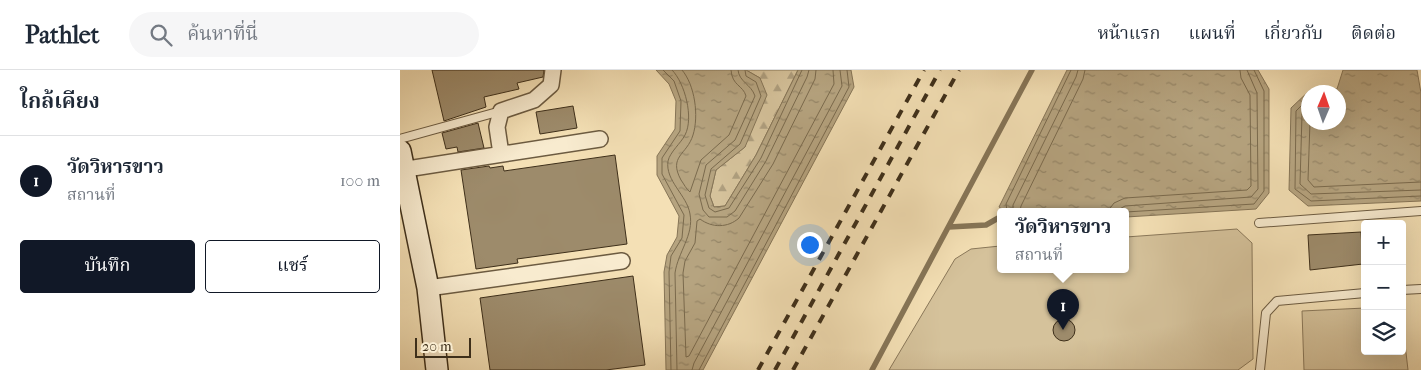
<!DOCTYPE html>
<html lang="th">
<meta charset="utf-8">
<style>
:root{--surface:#fff;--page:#f6f6f7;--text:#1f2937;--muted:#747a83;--line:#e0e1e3;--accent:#111827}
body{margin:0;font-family:"IM FELL French Canon","Noto Serif Thai",serif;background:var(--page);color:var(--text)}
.controls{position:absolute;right:15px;bottom:15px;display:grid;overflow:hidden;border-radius:5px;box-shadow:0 5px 20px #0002}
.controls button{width:45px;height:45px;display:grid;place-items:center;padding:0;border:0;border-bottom:1px solid var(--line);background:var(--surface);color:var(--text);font:25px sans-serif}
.compass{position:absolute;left:901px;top:15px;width:45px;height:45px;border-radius:50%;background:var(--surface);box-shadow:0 5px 20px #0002;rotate:2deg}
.scale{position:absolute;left:15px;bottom:12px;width:56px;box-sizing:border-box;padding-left:5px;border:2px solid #3e2f1a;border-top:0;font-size:14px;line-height:18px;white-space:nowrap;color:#3e2f1a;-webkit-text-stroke:4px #f8ebcf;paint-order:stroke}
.you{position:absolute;left:409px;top:174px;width:18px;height:18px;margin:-12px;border:4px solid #fff;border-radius:50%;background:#1a73e8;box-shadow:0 0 0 8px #1a73e833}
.badge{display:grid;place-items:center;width:32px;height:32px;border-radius:50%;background:var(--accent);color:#fff;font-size:16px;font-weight:700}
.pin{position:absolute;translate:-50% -41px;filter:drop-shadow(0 1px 2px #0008)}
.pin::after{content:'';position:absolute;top:26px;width:18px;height:15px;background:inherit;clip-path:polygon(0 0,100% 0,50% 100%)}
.popup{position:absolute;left:597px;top:138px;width:132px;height:65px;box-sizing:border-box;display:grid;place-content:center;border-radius:5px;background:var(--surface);filter:drop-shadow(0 1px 4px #0005);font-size:16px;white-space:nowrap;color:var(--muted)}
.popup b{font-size:19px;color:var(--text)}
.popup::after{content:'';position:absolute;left:50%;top:100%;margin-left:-10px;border:10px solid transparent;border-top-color:var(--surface)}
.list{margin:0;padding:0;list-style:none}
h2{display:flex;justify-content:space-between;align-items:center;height:65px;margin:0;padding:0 20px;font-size:21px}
h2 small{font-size:16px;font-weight:400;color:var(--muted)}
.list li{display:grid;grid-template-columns:32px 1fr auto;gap:15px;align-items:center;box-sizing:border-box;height:90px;padding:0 20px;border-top:1px solid var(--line)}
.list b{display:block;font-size:19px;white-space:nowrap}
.list p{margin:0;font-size:16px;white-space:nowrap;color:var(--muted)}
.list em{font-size:16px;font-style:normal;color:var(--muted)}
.actions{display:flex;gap:10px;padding:15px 20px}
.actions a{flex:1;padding:11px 0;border:1px solid var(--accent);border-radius:5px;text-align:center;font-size:18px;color:var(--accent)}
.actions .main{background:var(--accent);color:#fff}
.icon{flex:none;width:28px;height:28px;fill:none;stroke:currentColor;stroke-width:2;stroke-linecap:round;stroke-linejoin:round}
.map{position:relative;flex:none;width:1021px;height:300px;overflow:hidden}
header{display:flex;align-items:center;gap:30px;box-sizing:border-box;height:70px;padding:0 25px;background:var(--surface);border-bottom:1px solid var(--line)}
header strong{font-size:24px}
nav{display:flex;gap:28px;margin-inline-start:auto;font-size:18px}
.search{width:350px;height:45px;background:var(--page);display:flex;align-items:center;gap:12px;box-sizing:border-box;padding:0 18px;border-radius:28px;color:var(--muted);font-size:19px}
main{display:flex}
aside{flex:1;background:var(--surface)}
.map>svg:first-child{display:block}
.grass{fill:#d5c29b;stroke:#8a785a}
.forest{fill:url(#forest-firs);stroke:#8a785a}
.water{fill:url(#water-ripples);stroke:#867557;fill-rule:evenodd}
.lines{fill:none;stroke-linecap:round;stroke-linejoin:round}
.shore{stroke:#7a6a4d;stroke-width:1}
.stream{stroke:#867557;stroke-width:5.5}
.building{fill:#9d8b6b;stroke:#3e2f1a}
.lane-casing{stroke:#6c5b41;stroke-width:10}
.street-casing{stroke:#6c5b41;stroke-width:18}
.secondary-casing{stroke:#3e2f1a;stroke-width:24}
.lane{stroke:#f8ebcf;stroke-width:8}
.street{stroke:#f8ebcf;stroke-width:15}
.secondary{stroke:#f8ebcf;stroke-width:21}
.rail{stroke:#3e2f1a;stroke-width:4;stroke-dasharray:9 9;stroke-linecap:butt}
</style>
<header>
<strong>Pathlet</strong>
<div class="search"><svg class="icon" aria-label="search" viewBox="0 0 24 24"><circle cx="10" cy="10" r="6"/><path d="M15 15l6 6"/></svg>ค้นหาที่นี่</div>
<nav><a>หน้าแรก</a><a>แผนที่</a><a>เกี่ยวกับ</a><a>ติดต่อ</a></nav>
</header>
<main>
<aside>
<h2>ใกล้เคียง<small></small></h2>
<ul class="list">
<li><span class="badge">1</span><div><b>วัดวิหารขาว</b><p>สถานที่</p></div><em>100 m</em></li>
</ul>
<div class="actions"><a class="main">บันทึก</a><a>แชร์</a></div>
</aside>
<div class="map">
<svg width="1021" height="300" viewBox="0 0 1021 300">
<defs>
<pattern id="forest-firs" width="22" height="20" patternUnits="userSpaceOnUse" patternTransform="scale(1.25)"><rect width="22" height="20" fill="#d5c29b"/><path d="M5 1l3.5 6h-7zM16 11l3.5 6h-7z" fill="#ae9e7e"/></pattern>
<pattern id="water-ripples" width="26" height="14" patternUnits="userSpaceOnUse" patternTransform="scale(1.25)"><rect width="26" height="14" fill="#b6a480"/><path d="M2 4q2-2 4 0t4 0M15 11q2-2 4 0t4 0" fill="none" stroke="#958668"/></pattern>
</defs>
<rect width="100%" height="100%" fill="#f4e0b5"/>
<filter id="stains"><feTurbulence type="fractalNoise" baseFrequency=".004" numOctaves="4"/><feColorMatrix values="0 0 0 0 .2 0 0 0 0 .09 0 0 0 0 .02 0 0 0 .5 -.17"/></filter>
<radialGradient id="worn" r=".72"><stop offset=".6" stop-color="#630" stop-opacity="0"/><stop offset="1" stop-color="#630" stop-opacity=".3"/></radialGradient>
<path class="grass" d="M837,159l15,14 1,116 -15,11h-349l66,-111 16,-10 29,-3v23h126v-32z
M965,238v43h37v-33l6,52h-104l-2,-59z"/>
<path class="forest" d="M346,0h52l-42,85 -31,51 -11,1 -4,-11 6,-26 29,-23 15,-69z"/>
<path class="water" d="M256,0h90l14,8 7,17 -22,52 -29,23 -6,26 4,11 11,-1 31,-51 42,-85h53l3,17 -151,283h-37l-2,-98 3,-17 10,-18 2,-21 -22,-41v-19l18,-27 1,-28 -7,-17z
M667,0h191l11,19v104l-13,16 -130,8v-6h-121l-6,-4z
M943,0h74l4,23v108l-113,5 -19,-16 2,-82 19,-18 27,-1zM908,22h30v30h-30z"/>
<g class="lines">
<path class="shore" d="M263,0l11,11 7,20 -1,30 -18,27v16l22,41 -2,23 -11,18 -2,16 2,98
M272,0c13,13 22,48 13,65 -4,8 -15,17 -17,26 -3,20 19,34 22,53 4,21 -12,38 -15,59l2,97
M282,0c13,15 17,46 11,65 -6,20 -25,21 -12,45 3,4 5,9 9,12l11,-32 28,-25 17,-39c-3,-11 -14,-10 -15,-26
M338,0c1,12 13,14 17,26l-20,44 -29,25 -7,29 4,16 6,7h18l8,-6 31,-50 41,-84 2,-7
M345,0l1,6 10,6 5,14 -21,48 -29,25 -6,26 4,13 6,4 14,-4 32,-50 41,-88
M416,0l-1,9 -42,85 -34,54c-11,10 -27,10 -39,1l-3,2 -2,22 -10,18 -2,12 3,84 3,-1 145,-272 -1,-14
M908,29l-12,12 -1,78 16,12 110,-5
M908,37l-6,7 -2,70 11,10 110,-4
M910,52l-2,58 6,7 107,-5
M607,141l-1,-7 65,-134
M613,141v-6l63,-128 2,-7
M620,141l1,-5 62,-127 2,-9
M708,141l6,-8 11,-5 122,-8 4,-4 -1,-91 -9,-17 -1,-8
M716,141l9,-5 126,-9 7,-8 -1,-96 -10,-23
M726,142l128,-8 10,-13v-100l-10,-21
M292,300l2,-7 148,-277 -2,-16
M299,300l150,-283 -2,-17"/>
<path class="stream" d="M549,157l37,-2 14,-8
M472,300l160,-300"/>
</g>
<path class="building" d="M32,0h112l-1,7 -26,6 2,6 -35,8 2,10 -42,14z
M173,36l4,22 -37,6 -4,-22z
M78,53l6,25 -26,4 -1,-5 -11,2 -4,-16z
M215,85l12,89 -110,15 1,4 -42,6 -15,-99 28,-4 1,2 13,-2 1,5z
M961,162l2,32 -53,6 -2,-35z
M233,206l12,89 -39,5h-116l-10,-72z
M653 260a11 11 0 1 1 22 0a11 11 0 1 1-22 0Z"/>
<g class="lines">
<defs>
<path id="lane" d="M0,69l101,-28
M859,153l162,-12
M1002,220l19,-1
M860,300l6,-57 11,-12 88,-8"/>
<path id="street" d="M101,84l-4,-27 4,-16 33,-11 17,-15 2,-15
M0,100l200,-31
M28,218l194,-27"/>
<path id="secondary" d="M0,81l28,137 9,82"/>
</defs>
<use href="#lane" class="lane-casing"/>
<use href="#street" class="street-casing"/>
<use href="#secondary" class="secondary-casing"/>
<use href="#lane" class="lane"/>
<use href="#street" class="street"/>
<use href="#secondary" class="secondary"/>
<path class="rail" d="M358,300l166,-300
M375,300l165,-300
M393,300l166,-300"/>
</g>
<rect width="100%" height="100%" filter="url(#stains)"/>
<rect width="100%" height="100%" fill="url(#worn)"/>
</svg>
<div class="controls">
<button>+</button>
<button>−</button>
<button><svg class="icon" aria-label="layers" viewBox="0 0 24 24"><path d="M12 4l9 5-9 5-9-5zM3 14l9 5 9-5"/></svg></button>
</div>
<svg class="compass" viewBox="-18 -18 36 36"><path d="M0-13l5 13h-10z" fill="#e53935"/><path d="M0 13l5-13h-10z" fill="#747a83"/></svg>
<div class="scale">20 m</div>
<div class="you"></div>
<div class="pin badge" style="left:663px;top:260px">1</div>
<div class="popup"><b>วัดวิหารขาว</b>สถานที่</div>
</div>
</main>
